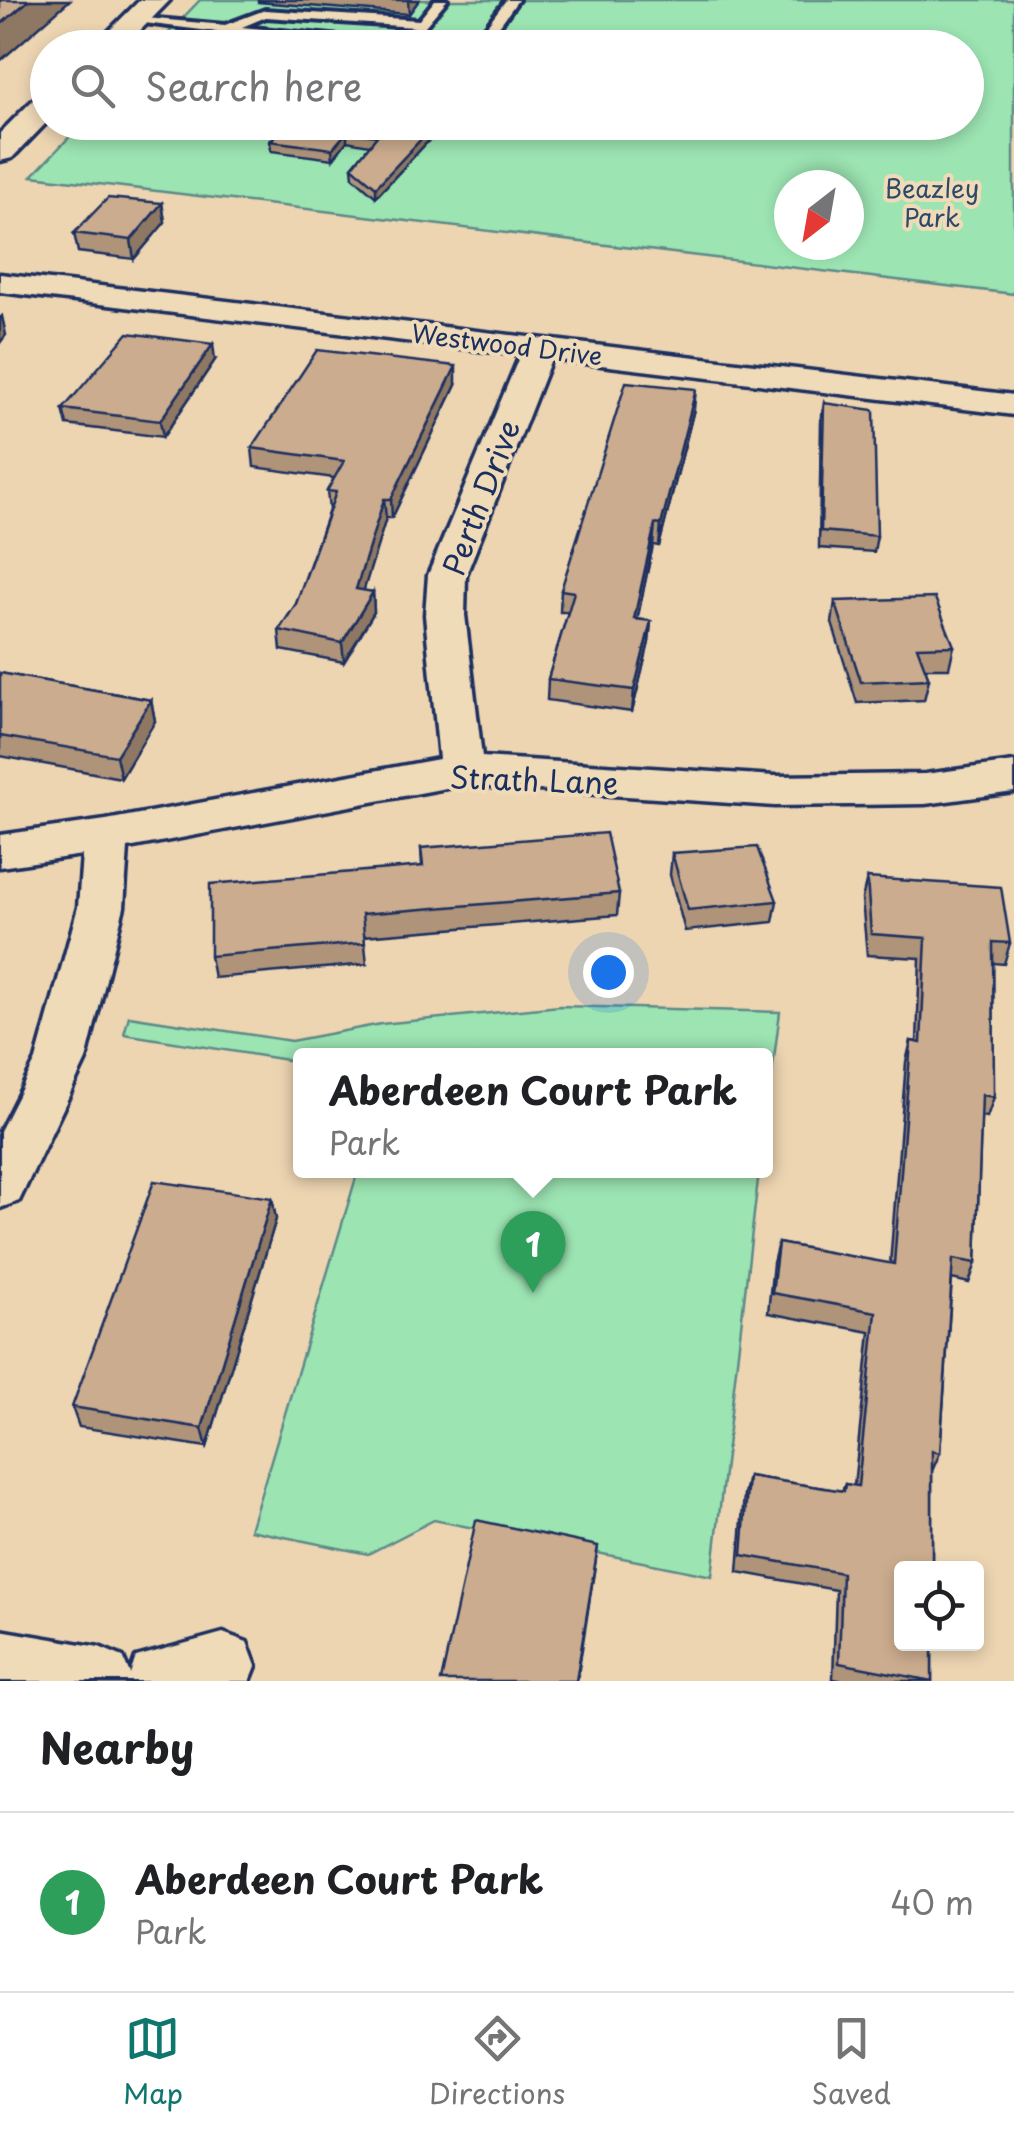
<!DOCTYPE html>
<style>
:root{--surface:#fff;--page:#f2f2f2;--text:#202124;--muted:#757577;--line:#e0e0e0;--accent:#0f766e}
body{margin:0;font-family:"Playpen Sans",sans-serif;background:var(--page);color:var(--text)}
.controls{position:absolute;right:30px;bottom:30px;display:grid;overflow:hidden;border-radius:10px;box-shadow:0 5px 15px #0003}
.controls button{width:90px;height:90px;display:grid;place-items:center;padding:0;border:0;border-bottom:2px solid var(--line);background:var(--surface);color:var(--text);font:50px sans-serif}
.compass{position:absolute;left:774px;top:170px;width:90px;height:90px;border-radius:50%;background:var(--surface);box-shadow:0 5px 15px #0003;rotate:211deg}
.you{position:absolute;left:608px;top:972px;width:35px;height:35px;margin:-25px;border:8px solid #fff;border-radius:50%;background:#1a73e8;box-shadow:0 0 0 15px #1a73e833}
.badge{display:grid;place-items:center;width:65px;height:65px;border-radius:50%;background:var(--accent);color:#fff;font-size:32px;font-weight:700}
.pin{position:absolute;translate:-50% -82px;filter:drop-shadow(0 2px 5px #0008)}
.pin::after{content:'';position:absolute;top:52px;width:35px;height:30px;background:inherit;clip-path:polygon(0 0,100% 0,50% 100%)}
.popup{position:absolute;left:293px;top:1048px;width:480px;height:130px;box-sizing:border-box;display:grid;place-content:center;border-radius:10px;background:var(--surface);filter:drop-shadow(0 2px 8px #0005);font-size:32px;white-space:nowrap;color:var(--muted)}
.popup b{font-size:38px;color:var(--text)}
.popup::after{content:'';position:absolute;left:50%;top:100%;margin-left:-20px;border:20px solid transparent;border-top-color:var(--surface)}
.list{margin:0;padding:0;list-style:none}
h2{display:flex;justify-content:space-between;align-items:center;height:130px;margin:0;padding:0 40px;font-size:42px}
h2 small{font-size:32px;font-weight:400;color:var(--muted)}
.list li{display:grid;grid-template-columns:65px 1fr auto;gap:30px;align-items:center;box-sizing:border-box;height:180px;padding:0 40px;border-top:2px solid var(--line)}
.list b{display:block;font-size:38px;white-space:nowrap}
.list p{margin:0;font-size:32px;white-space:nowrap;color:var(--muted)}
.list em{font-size:32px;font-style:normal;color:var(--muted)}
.icon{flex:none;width:55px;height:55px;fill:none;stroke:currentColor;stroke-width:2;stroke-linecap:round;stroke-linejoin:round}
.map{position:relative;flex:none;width:1014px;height:1681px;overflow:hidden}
.search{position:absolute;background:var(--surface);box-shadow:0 5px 15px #0003;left:30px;right:30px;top:30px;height:110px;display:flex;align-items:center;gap:25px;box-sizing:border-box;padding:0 35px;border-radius:55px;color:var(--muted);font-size:38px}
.sheet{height:310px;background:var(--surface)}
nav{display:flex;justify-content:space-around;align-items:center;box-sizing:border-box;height:140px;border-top:2px solid var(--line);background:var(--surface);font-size:28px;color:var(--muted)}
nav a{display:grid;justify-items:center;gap:5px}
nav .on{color:var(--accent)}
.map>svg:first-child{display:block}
.green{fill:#9ce4b2;stroke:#5c8a88;stroke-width:2.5;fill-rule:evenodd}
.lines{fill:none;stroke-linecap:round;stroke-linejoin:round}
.service-casing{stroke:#1b2f5e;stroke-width:8}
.minor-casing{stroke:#1b2f5e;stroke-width:7}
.tertiary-casing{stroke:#1b2f5e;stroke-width:7}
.service{fill:#f0dbb9;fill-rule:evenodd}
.minor{fill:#f0dbb9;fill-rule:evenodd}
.tertiary{fill:#f0dbb9;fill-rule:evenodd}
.wall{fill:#af947a;stroke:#1b2f5e;stroke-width:2.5}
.shaded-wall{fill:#8e7863;stroke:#1b2f5e;stroke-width:2.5}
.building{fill:#cbac8e;stroke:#1b2f5e;stroke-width:2.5}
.labels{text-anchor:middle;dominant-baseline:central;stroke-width:8;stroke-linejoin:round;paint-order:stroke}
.far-park-label{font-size:25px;fill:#2e4a6b;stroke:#f0dbb9}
.far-street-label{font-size:25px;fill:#1b2f5e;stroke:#f0dbb9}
.street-label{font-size:30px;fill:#1b2f5e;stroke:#f0dbb9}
</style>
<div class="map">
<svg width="1014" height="1681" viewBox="0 0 1014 1681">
<rect width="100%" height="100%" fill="#edd5b2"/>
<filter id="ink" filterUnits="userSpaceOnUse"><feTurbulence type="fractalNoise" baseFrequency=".01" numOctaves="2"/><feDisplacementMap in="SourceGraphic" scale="20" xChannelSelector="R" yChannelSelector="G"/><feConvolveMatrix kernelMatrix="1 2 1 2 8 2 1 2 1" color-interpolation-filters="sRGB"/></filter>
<g filter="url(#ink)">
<path class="green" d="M200,0h814v294l-982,-118 51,-53 883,-1v-74l-811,-1zM789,185h60v60h-60z
M560,1006l220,6 -14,108v-64h-466v6l-176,-28 5,-18 162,25 90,-17z
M358,1171h401l-47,405 -278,-56 -66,34 -118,-24z"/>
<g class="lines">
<defs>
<path id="service" d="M435,0h12l-32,38 -6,-4 5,-7 -148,-10 -24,10 206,21h-53l-165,-15 -12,15h-13l13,-16 -90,-11 6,-4 91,8 40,-15 154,10z
M506,0h12l-35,48h-13z"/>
<path id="minor" d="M0,274l1014,121v20l-463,-56 -85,216 -1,40 17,142 293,19 150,-2 89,-12v30l-89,12 -150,2 -313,-21 -334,63 -4,59 -38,153 -67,141 -19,7v-77l36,-71 42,-153 4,-52 -82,12v-32l106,-15 333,-61 -14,-144 3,-40 92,-220 -520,-63z
M0,1630l99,17 24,10 7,17 6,-17 87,-24 24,9 9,24 -6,15h-250z"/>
<path id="tertiary" d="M140,0h30l-47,48h-31z
M48,94v27l-36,37 -12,3v-28l37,-37z"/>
</defs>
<use href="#service" class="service-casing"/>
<use href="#minor" class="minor-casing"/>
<use href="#tertiary" class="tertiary-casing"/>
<use href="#service" class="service"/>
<use href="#minor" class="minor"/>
<use href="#tertiary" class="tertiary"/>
</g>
<path class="wall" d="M258,0h161l-10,14 -151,-12z
M290,122h156l-70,75 -23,-20 -1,-10 18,-22 -23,-4 -14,18 -62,-8 -1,-10z
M162,203l3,19 -31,37 -56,-7 -4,-19z
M215,360l-52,77 -96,-12 -4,-16z
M456,385l-64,133h-6l-23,73 10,1 1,20 -30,50 -63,-12 -2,-20 17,-26 33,-94 -2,-19 7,-13 -80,-11 -2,-19z
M824,403l53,133 -3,16 -55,-4 2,-128z
M694,409l-35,137 -6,-1 -16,74 14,2 -2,21 -17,70 -85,-12 1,-21 20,-67h-8l1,-22z
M835,601l119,45 -5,22h-24l4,11 -5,21 -67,3 -25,-80z
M0,673l151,27 4,21 -34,57 -121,-22z
M421,848l198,45 -2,22 -253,21 3,28 -153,14 -4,-22 212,-90z
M672,853l105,48 -4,21 -88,9 -15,-56z
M867,878l143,65 -6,21 -11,-1 1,134 -7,20 -6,-1 -5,147 -7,20 -17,-4 -12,174 -8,18v210h-87l-12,-2 3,-89 -98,-18 6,-78 4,-18 94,15 3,-7 9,2 16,-154 -102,-19 5,-50 5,-20 112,21 16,-202 5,-21 6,1 3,-84 -53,-3 -5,-56z
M272,1198l4,21 -69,228 -128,-20 -7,-20z"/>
<path class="shaded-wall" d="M29,0h41l-70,61v-36z
M408,0h11l-10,14z
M437,122h9l-70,75v-10z
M347,132v9l-14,18 -1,-10z
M162,203l3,19 -31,37 -3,-19z
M2,316l4,19 -6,8v-25z
M213,344l2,16 -52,77 -3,-16z
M456,366v19l-64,133 -1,-19z
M696,389l-2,20 -35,137 2,-21z
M384,499l2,19 -28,91 -2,-20z
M655,524l-2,21 -20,95 1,-21z
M373,592l1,20 -30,50 -2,-19z
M651,621l-2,21 -17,70 2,-22z
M151,700l4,21 -34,57 -5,-22z
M272,1198l4,21 -69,228 -5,-19z
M598,1546l-21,135h-1z"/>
<path class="building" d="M0,0h29l-29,25z
M290,122h147l-61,65 -24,-20 25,-31 -30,-4 -15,17 -62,-8z
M108,198l54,5 -31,37 -57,-7z
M128,333l85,11 -53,77 -97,-12z
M317,350l139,16 -65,133h-7l-28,90 17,3 -31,51 -63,-13 17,-26 40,-112 -9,-1 17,-30 -92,-13z
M626,382l70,7 -35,136 -6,-1 -21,95 17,2 -17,69 -86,-11 26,-87 -13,-2z
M824,403l50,7 3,126 -56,-5z
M935,598l19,48 -37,1 12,32 -68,3 -26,-81z
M0,673l151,27 -35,56 -116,-20z
M606,833l13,60 -257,21 3,29 -155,13v-72l213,-18 -2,-18z
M757,847l20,54 -89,9 -16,-57z
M867,878l134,9 9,56 -17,-1 1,155 -12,-2 -6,168 -23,-4 -13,194 -8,-2v117h-30v76h30v37l-93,-18 3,-90 -100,-18 6,-79 96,15 1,-7 13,2 18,-174 -104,-19 6,-50 116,21 17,-223 10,2 5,-105 -55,-4z
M154,1181l118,17 -70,230 -130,-21z
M476,1520l122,26 -22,135h-135z"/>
</g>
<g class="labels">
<g class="far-park-label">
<text x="932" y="188">Beazley<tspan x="932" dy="29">Park</tspan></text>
</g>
<g class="far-street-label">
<text transform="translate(507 344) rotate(7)">Westwood Drive</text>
</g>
<g class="street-label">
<text transform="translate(480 497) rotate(-69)">Perth Drive</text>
<text transform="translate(534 779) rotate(2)">Strath Lane</text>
</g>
</g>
</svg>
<div class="controls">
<button><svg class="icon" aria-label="locate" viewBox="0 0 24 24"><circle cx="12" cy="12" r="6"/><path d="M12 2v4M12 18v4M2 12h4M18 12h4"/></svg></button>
</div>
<svg class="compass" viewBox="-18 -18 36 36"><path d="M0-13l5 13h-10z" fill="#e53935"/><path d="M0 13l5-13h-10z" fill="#757577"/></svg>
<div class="you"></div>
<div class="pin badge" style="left:533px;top:1293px;background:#2e9e5b">1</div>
<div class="popup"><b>Aberdeen Court Park</b>Park</div>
<div class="search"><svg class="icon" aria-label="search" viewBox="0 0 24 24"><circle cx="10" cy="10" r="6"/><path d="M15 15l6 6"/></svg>Search here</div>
</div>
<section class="sheet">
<h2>Nearby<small></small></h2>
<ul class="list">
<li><span class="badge" style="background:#2e9e5b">1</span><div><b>Aberdeen Court Park</b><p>Park</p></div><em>40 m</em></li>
</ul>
</section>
<nav>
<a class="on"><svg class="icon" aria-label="map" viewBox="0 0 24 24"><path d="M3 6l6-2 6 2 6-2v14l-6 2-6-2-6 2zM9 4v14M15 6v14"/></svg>Map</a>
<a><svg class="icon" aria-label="directions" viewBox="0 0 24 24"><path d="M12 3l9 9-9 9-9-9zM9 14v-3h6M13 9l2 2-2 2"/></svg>Directions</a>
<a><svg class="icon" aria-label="saved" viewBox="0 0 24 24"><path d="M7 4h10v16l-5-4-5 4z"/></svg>Saved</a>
</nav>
